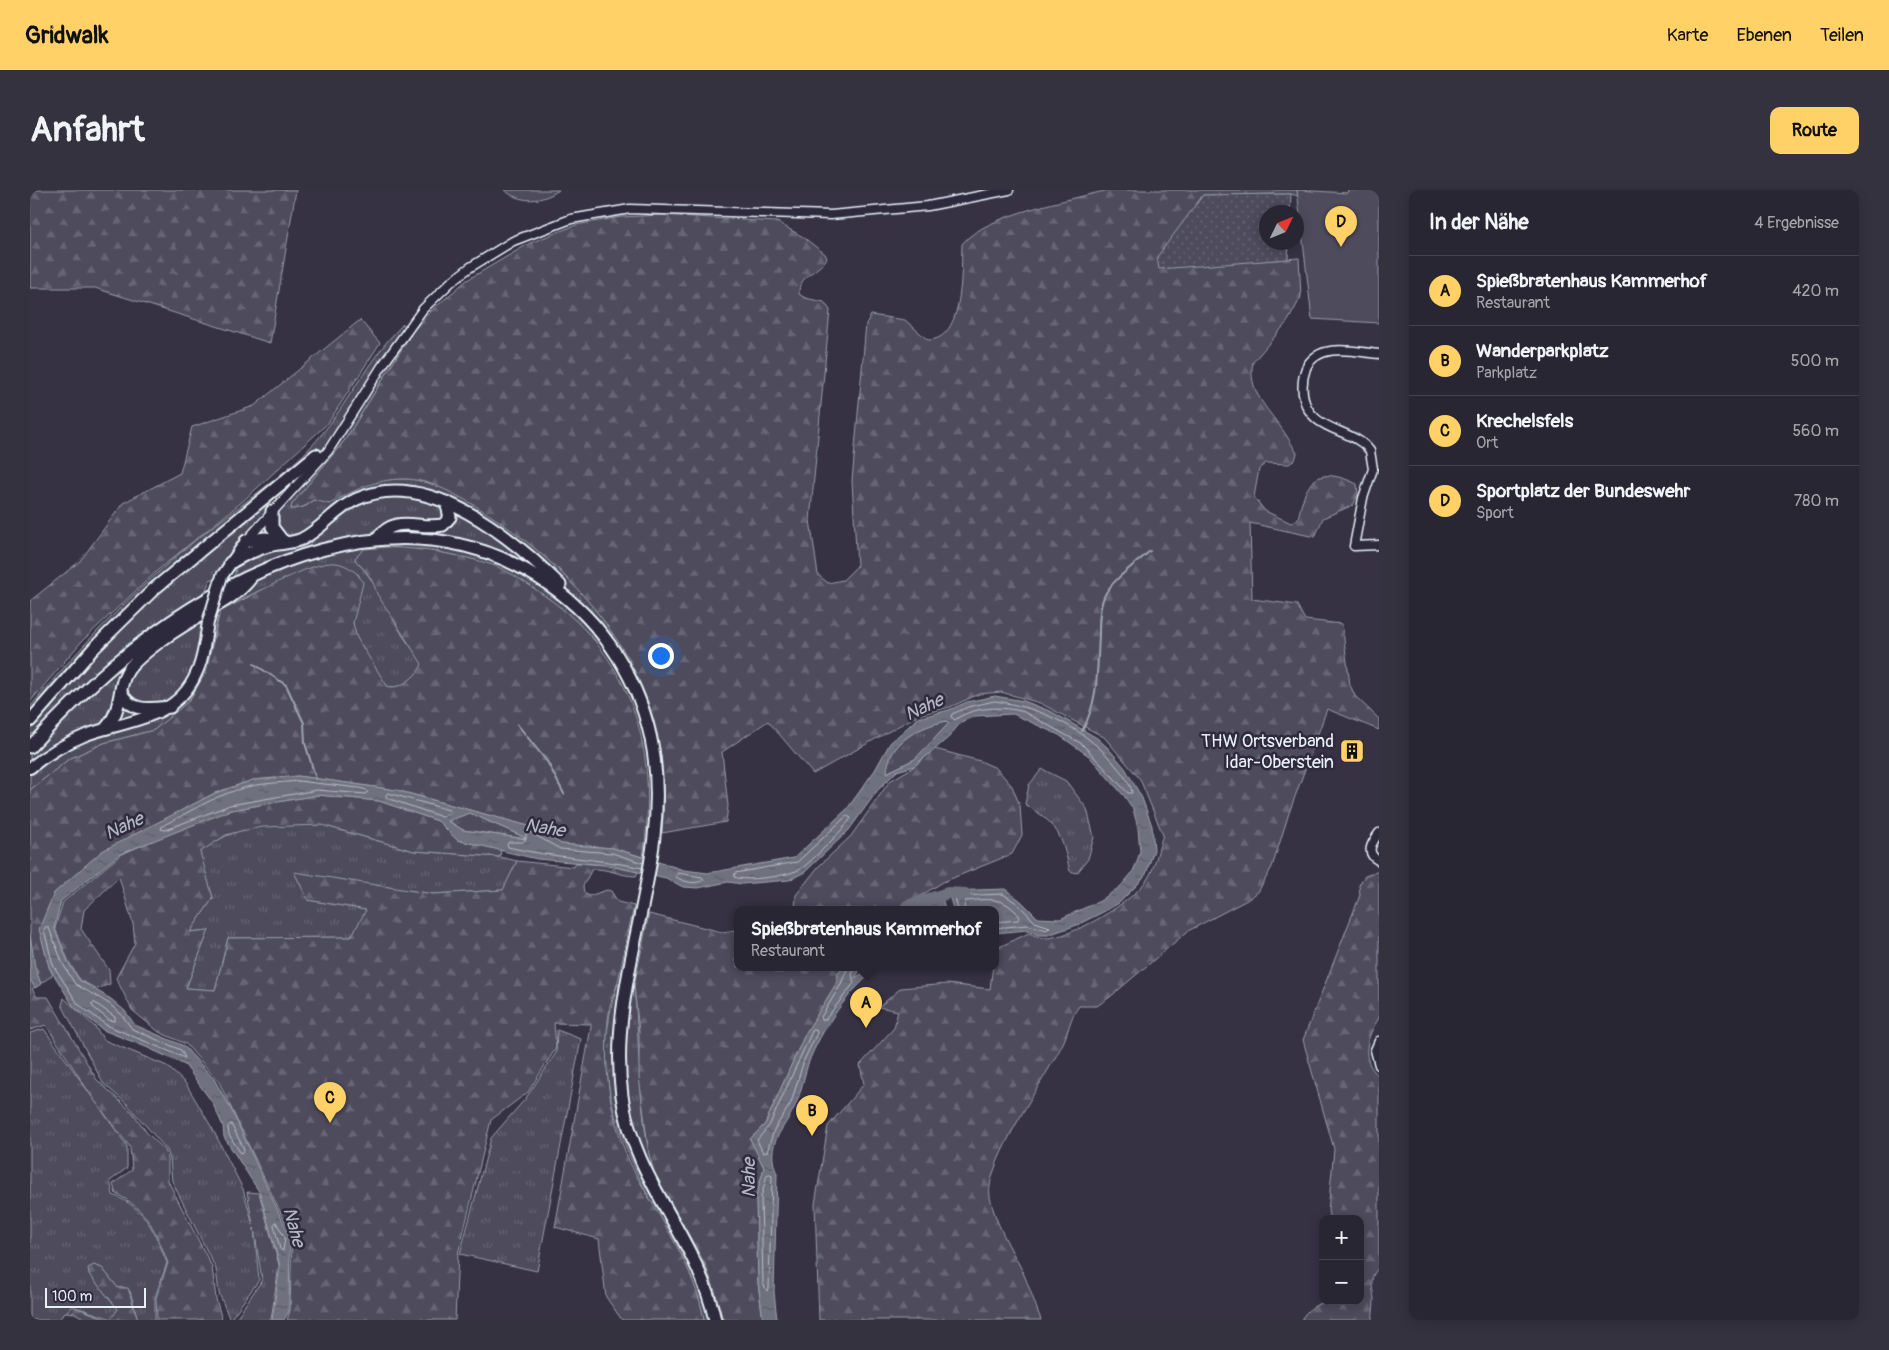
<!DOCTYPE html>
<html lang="de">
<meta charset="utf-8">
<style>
:root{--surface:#282633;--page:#34323f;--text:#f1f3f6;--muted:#a5a5ac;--line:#44434e;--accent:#ffd166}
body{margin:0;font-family:Pangolin,sans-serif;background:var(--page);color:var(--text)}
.controls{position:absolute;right:15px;bottom:15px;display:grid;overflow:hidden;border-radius:10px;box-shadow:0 2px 12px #0003}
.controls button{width:45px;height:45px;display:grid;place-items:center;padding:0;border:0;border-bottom:1px solid var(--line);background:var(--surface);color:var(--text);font:25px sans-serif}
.compass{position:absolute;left:1229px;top:15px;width:45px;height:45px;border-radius:50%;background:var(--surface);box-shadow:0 2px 12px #0003;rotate:47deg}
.scale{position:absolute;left:15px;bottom:12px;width:101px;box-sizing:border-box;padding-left:5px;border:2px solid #e8f1f8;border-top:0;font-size:14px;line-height:18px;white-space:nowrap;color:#e8f1f8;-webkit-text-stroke:4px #2f2a3d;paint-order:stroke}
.you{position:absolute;left:630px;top:465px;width:18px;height:18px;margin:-12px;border:4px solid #fff;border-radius:50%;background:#1a73e8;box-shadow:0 0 0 8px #1a73e833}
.badge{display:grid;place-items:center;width:32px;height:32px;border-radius:50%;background:var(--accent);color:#111;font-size:16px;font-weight:700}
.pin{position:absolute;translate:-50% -41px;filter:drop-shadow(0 1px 2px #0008)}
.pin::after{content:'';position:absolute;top:26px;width:18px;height:15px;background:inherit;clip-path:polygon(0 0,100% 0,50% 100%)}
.popup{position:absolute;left:704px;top:716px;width:265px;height:65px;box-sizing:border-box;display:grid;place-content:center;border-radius:10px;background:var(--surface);filter:drop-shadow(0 1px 4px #0005);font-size:16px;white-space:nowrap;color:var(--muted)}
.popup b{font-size:19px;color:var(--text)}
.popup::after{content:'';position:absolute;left:50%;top:100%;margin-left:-10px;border:10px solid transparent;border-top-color:var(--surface)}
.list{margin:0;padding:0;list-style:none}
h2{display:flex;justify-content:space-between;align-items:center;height:65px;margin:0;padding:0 20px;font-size:21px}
h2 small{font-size:16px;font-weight:400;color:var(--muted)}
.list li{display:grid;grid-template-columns:32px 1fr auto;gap:15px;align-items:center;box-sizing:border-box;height:70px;padding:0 20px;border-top:1px solid var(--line)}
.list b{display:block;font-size:19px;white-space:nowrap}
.list p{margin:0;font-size:16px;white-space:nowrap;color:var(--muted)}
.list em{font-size:16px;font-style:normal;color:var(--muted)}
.map{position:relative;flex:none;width:1349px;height:1130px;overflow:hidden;border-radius:10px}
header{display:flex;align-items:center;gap:30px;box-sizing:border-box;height:70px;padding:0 25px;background:var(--accent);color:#111}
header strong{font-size:24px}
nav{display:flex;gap:28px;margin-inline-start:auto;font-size:18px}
.intro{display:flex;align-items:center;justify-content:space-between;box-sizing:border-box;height:120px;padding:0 30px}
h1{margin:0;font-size:35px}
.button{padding:12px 22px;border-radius:10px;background:var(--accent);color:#111;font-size:18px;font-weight:700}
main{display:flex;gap:30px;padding:0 30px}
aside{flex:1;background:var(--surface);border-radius:10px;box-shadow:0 2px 12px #0003}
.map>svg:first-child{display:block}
.grass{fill:url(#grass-tufts);stroke:#9a9eaa}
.forest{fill:url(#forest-firs);stroke:#9a9eaa}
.park{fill:#4d4b5c;stroke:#9a9eaa}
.garden{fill:url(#garden-dots);stroke:#9a9eaa}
.water{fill:url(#water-ripples);stroke:#a0a4af;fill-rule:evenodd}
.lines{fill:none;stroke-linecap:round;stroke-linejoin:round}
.shore{stroke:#b8bec8;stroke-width:1}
.stream{stroke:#a0a4af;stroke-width:2}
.river{stroke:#70717f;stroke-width:12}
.street-casing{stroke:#e8f1f8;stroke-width:11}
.secondary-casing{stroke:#e8f1f8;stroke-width:14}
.primary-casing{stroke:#e8f1f8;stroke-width:15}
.street{stroke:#2f2a3d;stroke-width:8}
.secondary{stroke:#2f2a3d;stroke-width:10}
.primary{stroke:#2f2a3d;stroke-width:11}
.rail-casing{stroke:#e8f1f8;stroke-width:4}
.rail{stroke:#2f2a3d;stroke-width:2;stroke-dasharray:5.5;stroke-linecap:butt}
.secondary-bridge-casing{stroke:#e8f1f8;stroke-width:14;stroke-linecap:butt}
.secondary-bridge{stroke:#2f2a3d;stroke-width:10}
.labels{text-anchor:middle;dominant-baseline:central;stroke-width:5;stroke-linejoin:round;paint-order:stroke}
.poi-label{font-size:18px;fill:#e8f1f8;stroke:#2f2a3d;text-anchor:end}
.water-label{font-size:19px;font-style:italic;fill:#b2b7c2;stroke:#2f2a3d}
</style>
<header>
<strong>Gridwalk</strong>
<nav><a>Karte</a><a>Ebenen</a><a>Teilen</a></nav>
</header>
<div class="intro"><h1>Anfahrt</h1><a class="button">Route</a></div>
<main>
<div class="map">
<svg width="1349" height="1130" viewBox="0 0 1349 1130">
<defs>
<pattern id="grass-tufts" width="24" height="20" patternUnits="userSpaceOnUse" patternTransform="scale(1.25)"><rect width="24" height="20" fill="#4d4b5c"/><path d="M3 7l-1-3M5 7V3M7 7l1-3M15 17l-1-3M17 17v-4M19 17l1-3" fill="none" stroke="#676574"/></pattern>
<pattern id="forest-firs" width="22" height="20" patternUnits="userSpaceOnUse" patternTransform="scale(1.25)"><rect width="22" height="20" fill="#4d4b5c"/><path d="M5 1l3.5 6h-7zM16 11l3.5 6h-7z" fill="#676574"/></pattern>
<pattern id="garden-dots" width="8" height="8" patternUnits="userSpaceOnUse" patternTransform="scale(1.25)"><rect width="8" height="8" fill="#4d4b5c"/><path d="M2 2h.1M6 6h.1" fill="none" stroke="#676574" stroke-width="1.8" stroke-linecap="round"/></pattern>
<pattern id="water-ripples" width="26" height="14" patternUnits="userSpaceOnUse" patternTransform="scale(1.25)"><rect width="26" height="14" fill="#70717f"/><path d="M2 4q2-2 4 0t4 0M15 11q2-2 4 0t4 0" fill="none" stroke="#5b5c64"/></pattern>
</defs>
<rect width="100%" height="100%" fill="#363244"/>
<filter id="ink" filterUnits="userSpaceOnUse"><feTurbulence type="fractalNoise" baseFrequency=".02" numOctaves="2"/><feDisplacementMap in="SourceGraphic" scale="10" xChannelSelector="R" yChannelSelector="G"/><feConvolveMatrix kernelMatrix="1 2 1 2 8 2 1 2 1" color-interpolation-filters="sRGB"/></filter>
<g filter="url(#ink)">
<path class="grass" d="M373,134l10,7 -68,109 -53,64 -1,5c5,-1 11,-1 15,-3 4,-2 5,-5 10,-6 8,-1 17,-1 26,-4 5,-1 9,-5 13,-7 15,-8 33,-10 49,-10 64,0 178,102 209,156l-14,9c-43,-45 -93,-81 -156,-91 -7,-2 -16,-4 -23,-4 -21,0 -44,8 -64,12 22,22 30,48 47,75 6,10 14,17 20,28 -5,11 -23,27 -36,22 -12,-18 -35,-43 -34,-65 1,-18 10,-27 6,-46 -11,-8 -19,-13 -32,-11l-69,27 -38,20 16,-41 -26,10 -7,17 -7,29 22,-9 -12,55 -17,29 -35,29 -50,13 -35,16 -39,31v-83c46,-56 95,-107 150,-154 40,-34 84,-62 122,-97 41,-39 61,-93 101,-132z
M917,531l3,2 -35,36 -29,14c2,-31 34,-47 61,-52z
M1012,579l24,12 21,28 7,28 -6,22 -11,14 -7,-2c-9,-37 -11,-46 -45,-67l4,-19z
M440,623l58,26 -65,-9 -16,-10z
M292,635l92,26 86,6 17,4 -13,29 -71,4 -138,-21 13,27 59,10 -16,27 -123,1 -13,52 -29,-2 23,-58 -19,2 23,-34 -14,-46c9,-5 18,-12 27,-16 28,-14 65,-10 96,-11z
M588,793l16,3c6,56 4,112 15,167 4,24 29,60 41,82 15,27 26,55 33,85h-19c-6,-35 -25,-67 -42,-98 -42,-77 -74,-150 -44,-239z
M34,808l31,29 9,13 63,26 19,18 26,44 31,61 10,36 -6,-33 12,1 20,72 -8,55h-36l27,-40 -8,-52 5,52 -29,40 -11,-27 -3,-24 -44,-88 -2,-22 -3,-9 -40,-46 -24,-21 -41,-78z
M14,839l83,117v22l-17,13 3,14c34,14 41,36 54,68l-12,34v23h-17l-8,-29 -6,-4 -6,1 -16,-20 -8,-3 -5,9 29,35 -6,10 -40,-13 -14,14h-28v-287z
M527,840l24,9 -44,232 -77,-17 31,-116 35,-40 30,-45z"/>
<path class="forest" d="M0,0h266l-26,153 -175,-55h-65z
M1078,0h189l1,6 -7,-2 -88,1 -44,73 140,-10 2,39 -13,24 -35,41c-6,28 14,46 29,67 5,7 10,16 15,24l-2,7 -6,4 -23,-1 -7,6 -5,28 11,14 26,12 7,-4c8,-40 19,-54 59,-35l1,11 -5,10 -30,13 -8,19 -65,-14 2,76 45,6 8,15 37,4 8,61 5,11 24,23v11l-52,-21 -38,104 -17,54 -14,25 -11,8 -59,31 -78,66 -13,9h-18c-10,14 -9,21 -15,35 -15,33 -81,124 -74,156 5,26 20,50 32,73 7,16 13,34 19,50h-222l-4,-116 13,-78 36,-42 -4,-19 34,-37 4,-17 -19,-4 22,-19 46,-4 43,5 5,-40 34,-16c5,2 10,5 15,5 27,1 90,-36 104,-60 8,-12 10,-30 15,-43l-23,-56 -36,-42 -64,-34 -39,-11 -22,2 -29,13 -32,8 -105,59 -45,-53 -46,31 6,54 -2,16 -64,11c4,-48 1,-96 -18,-141 -31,-78 -99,-144 -170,-187 -21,-12 -46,-26 -70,-26 -29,0 -50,11 -74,25l-17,-4c-6,6 -13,9 -22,9l1,-5 53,-64 68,-109 18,-20 36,-31 63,-37 46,-18 45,-8 41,-2 115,7 26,15 22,17 2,4c-8,14 -29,17 -28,36l6,4 19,4 6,8 -20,210 8,55 10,8 15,-3 14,-14 -5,-85 14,-157 5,-9 34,5 23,20c37,0 33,-72 34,-96 24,-30 108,-44 146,-54z
M330,130l20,23 -52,80 -85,78 -84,68 -77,72 -52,61v-101l50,-40 43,-58 57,-30 12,-46 62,-21z
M358,357c36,2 70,7 105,18 18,7 36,20 52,31 90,62 114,157 98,261l-30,-9 -52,-4 -25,-16 -140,-38 -98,-14 -45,4 -38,13 -42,22 -119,78 -5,74 4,8 -21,14 5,8h11l49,83 36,33 14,20 18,17 3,9v22l44,86 4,32 6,21h-65l-1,-22 12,-35c-12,-31 -20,-54 -52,-69l-3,-10 19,-14 -2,-23 -38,-50 -46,-72 -16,5v-240l39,-31 35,-16 50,-13 35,-29 17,-29 14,-61c25,-10 90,-51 116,-48 12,2 22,9 27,20l-10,40 4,15 30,48c13,5 31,-11 35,-22l-45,-70c-4,-15 -10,-22 -21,-33l-1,-3 9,-9z
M905,559l45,12 16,7 16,18 8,20 2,29 -10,19 -69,28 -44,27h-104l1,-14 22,-28 33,-31 39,-55 22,-13z
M288,605l61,6 59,20 19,19 44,10 -1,7 -86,-6 -92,-26 -59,2 -22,4 -15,4 -26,17 13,46 -23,34 19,-2 -23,58 29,2 13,-52 123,-1 15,-27 -58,-10 -14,-28 139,22 70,-4 14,-29 57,6 2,-4 30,2 32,7 -2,4c-15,0 -29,-8 -44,-7l-9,17 1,7 5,3 18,-6 4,1 7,11 16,4c-6,25 -10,50 -16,75 -2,8 -6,16 -8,25 -9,55 -1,117 25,167 25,46 60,94 69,147h-82l-16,-23 -7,-58 -44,-12 36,-200v-3l-37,-1 2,25 -28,44 -37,28 -33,134 -3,66h-168l3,-9 2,-74 -73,-155 -33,-38 -27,-12 -27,-22 -16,-32 19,-35 -2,-19 -14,-47 -35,33 -3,19 28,41 1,14 -13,5 -17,-9 -11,-18 -14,-34 8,-26 59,-48 37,-16 72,-28z
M1349,681v147c-12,18 -20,42 0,58v192c-11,9 -6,19 -5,31 0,7 -1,14 -2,21h-71c13,-23 37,-19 59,-19v-82h-30l-2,-8 6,-62 -31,-109 57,-145 -1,-10 6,-9z
M619,724l73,18 15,-2v37h108l-7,6 -2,11 -31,51 -40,89 -14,15 13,29 -8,28 2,87 5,37h-40l-8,-29 -10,-27 -51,-92 -5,-18 -10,-77v-45l-5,-46z
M64,1075l8,3 16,20h10l10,32h-28l8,-11 -29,-35 -1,-6z
M42,1116l37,14h-22l-12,-7 -9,-1z"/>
<path class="park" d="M474,0h55c-17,12 -38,14 -55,0z
M1267,0l50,3 1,-3h31v133l-67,-4z"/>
<path class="garden" d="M1261,4l-1,18h-24v30l23,1 -1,16 -129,10 -2,-12 46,-62z"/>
<path class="water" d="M965,506l29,5 28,11 45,26 11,10 17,20 17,30 10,28 2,24 -8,24 -8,10 -19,19 -14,8 -28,14 -29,10h-10l-11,-5 -32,3v-24h-42l-5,-18 57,-2 16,12 17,17 22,1 40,-18 21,-15 11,-13 5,-11 3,-11 -2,-23 -5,-19 -8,-12 -36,-41 -30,-21 -46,-21 -38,2 -14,6 -12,15 -14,12 -21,17 -17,5 -20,20 -28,39 -44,42 -16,8 -47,4 -14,-2 -30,6 -15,-1 -17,-9 -60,-13 -69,-6 -80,-19 -19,-19 -59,-20 -61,-6 -87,15 -111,44 -59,47 -7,27 14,34 11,18 32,19 14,12 10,14 49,21 30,33 17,30 59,128 -1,74 -5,9h-12l8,-54 -20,-73 -36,-56 -1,-11 -11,-24 -27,-37 -39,-18 -43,-17 -29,-23 -25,-40 -10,-38 15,-36 48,-42 113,-58 38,-13 45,-4 98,14 140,38 25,16 52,4 71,22 24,3 86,-15 53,-49 28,-39 15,-27 28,-25 31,-8 18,-8zM917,531l2,2 -34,36 -28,14c1,-31 33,-47 60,-52zM440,623l56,25v1l-63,-9 -15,-9z
M911,704l4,15h-46l3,-3z
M0,744l5,33 6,17 -6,4 -5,-9z
M815,777h17l-7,11 17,-11h9c-30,18 -61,64 -73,97 -4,13 -7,28 -12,40 -12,27 -32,39 -19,70l-3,118 3,28h-14l-5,-37 -2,-87 8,-28 -14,-29 15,-15 40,-90 31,-50 2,-11z"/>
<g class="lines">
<path class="shore" d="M965,511c46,6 93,29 122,66 6,7 14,17 15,26h-4l-46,-49 -58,-32c-20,-6 -52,-6 -69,8l-4,-3 1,-3 16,-7z
M268,591l61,7 7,2 2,2 -3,2 -48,-4 -87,15 -65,25 -4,-1 1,-3c26,-13 50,-29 78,-37 19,-6 39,-6 58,-8z
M358,603l61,17 2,3 -9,4 -55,-19 -1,-2z
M817,626l4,2c-5,9 -40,44 -49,50 -11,8 -56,14 -68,9l1,-4 62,-11z
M612,678c-44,-10 -90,-10 -134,-21l-1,-3 2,-2h14l3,-3v-6l2,-2 32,18 52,4 31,10
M648,683l24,4 2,3c-9,5 -20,2 -28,-3z
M928,719l-3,-11 2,-2 46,-2 15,10 17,18 15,5 -3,3 -20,-5 -32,3
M934,719l1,-8c24,-2 40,-5 55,16l-2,3 -23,2
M16,737l3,1 14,36 12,20 33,19 14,12 10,14 49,21 4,8 -79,-33 -28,-21 -25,-39 -9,-35z
M818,777l-8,19 -19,31 1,3h3l29,-37 -2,-9 4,-7
M65,813l20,14v4l-6,-1 -16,-13 -1,-3z
M783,840h3l1,3 -13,27 -13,43 -17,27 -7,22 -4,1 -6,-13 12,-14z
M201,934l13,25 -1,4 -3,-1 -11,-17 -1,-8z
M740,984l2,2 -3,112 -2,3 -4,-8 -2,-86 6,-22z
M246,1032l9,16 -2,13 -3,-2 -6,-24z"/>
<path class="stream" d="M224,474l32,21 18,38 1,20 11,36
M487,534l31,39 16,31
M1052,541c17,-30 15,-63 17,-96 0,-12 0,-27 5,-38 6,-16 33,-34 46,-46"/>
<path class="river" d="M876,719l1,-3 41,-13 17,1"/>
<defs>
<path id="street" d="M1349,164c-23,-2 -60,-13 -73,14 -3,8 -4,18 -3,26 5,39 50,33 67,57l3,18 -10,29 -9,48 25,-1
M216,351l82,-90 54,-85 41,-57 28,-27 18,-14 44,-27 58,-22 59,-10 201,6 97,-9 81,-16
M1349,643c-8,11 -14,20 0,28
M1349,851l-4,9 4,15"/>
<path id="secondary" d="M192,386l24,-35
M0,578c17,-14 36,-25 56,-33 41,-15 90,-15 110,-61 8,-16 9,-35 12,-52"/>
<path id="primary" d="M242,321v16l10,13
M346,349c22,-26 39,-9 67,-14l7,-8 -4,-15
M216,351l19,-3 19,3
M200,373c13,-8 27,-14 42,-18 10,-2 21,-2 30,-6 20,-10 34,-31 55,-40 71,-32 156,39 203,86
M91,502c10,21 29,17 49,15
M0,531l63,-72 61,-60 162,-134
M76,538c20,-22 8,-46 28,-65 21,-21 48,-36 73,-52 16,-9 31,-17 43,-32
M0,557c27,-29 55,-57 85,-83 119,-99 289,-179 433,-80 56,38 94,99 105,166 19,118 -47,229 -31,346 12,86 75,141 93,224"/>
</defs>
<use href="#street" class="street-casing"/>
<use href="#secondary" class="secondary-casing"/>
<use href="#primary" class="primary-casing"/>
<use href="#street" class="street"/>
<use href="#secondary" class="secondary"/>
<use href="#primary" class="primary"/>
<defs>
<path id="rail" d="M44,1130h1"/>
</defs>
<use href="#rail" class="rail-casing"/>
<use href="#rail" class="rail"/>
<defs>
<path id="secondary-bridge" d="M178,432l14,-46"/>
</defs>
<use href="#secondary-bridge" class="secondary-bridge-casing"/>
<use href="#secondary-bridge" class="secondary-bridge"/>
</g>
</g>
<defs>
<symbol id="building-square" viewBox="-11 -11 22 22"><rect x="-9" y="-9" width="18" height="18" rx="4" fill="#ffd166" stroke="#2f2a3d"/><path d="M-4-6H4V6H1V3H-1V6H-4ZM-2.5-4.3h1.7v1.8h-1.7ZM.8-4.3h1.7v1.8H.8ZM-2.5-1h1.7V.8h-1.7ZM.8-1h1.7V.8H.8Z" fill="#111"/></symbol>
</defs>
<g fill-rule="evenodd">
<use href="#building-square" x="1308" y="547" width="28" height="28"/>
</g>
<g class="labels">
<g class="poi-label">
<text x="1304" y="551">THW Ortsverband<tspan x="1304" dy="21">Idar-Oberstein</tspan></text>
</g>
<g class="water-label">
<text transform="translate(894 517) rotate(-25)">Nahe</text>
<text transform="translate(94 636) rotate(-25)">Nahe</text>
<text transform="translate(515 638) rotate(9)">Nahe</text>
<text transform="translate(719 988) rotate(-90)">Nahe</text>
<text transform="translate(264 1037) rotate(75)">Nahe</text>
</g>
</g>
</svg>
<div class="controls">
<button>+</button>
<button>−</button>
</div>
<svg class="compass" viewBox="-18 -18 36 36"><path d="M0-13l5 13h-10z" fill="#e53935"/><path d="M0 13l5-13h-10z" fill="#a5a5ac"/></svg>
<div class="scale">100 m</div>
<div class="you"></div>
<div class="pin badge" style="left:836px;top:838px">A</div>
<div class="popup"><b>Spießbratenhaus Kammerhof</b>Restaurant</div>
<div class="pin badge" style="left:782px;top:946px">B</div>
<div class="pin badge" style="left:300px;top:933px">C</div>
<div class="pin badge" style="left:1311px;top:57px">D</div>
</div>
<aside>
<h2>In der Nähe<small>4 Ergebnisse</small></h2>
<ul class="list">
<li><span class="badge">A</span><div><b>Spießbratenhaus Kammerhof</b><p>Restaurant</p></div><em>420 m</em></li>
<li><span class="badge">B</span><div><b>Wanderparkplatz</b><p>Parkplatz</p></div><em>500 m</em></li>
<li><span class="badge">C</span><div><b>Krechelsfels</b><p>Ort</p></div><em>560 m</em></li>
<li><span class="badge">D</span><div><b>Sportplatz der Bundeswehr</b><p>Sport</p></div><em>780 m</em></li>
</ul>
</aside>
</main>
